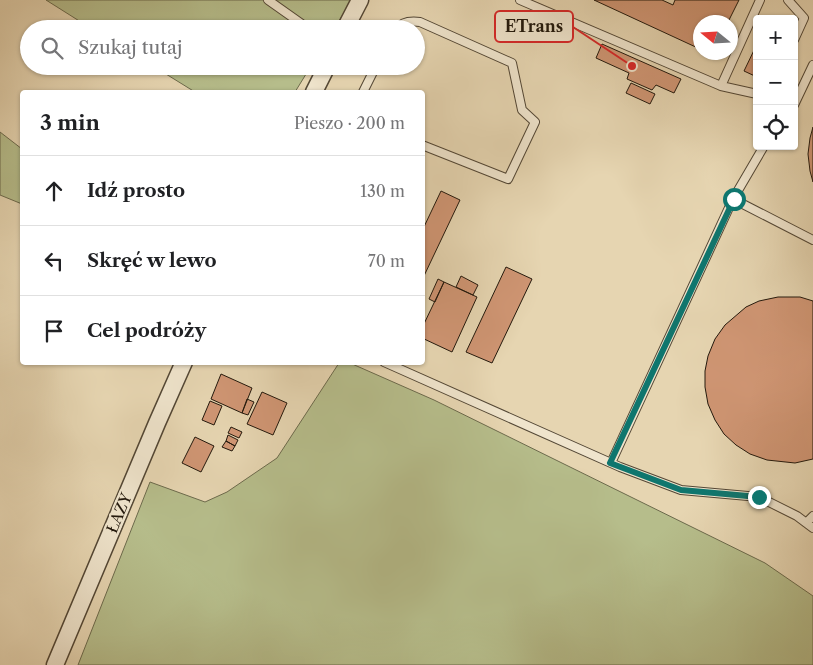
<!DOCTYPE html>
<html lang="pl">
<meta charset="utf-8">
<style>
:root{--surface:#fff;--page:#f2f2f2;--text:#202124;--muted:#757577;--line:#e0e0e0}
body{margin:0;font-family:"Libre Caslon Text",serif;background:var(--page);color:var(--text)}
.controls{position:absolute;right:15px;top:15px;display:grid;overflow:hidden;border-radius:5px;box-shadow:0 1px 4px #0004}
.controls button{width:45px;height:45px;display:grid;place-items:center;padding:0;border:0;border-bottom:1px solid var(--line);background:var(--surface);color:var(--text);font:25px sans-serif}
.compass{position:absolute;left:693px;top:15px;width:45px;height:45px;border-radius:50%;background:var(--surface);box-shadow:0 1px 4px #0004;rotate:288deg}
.stop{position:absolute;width:15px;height:15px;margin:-11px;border:4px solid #0f766e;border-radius:50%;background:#fff}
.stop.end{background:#0f766e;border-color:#fff;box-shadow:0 1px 5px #0008}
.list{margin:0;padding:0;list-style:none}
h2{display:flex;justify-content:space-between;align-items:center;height:65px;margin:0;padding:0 20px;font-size:21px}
h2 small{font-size:16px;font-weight:400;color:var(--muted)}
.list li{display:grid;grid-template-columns:32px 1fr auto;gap:15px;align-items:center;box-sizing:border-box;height:70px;padding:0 20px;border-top:1px solid var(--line)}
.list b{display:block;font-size:19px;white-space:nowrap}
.list em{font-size:16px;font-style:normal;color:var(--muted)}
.icon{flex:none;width:28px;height:28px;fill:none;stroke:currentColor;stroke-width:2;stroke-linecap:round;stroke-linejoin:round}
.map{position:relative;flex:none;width:813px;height:665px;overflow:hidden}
.search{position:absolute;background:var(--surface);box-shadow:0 1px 4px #0004;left:20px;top:20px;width:405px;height:55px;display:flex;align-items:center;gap:12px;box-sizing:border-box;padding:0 18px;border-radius:28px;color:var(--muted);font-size:19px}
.panel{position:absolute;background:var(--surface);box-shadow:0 1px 4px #0004;left:20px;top:90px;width:405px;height:275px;border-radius:5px}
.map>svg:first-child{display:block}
.green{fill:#b6bd8b;stroke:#6c6a4c}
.building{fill:#d09674;stroke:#22180c}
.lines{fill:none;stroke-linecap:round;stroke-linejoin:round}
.lane-casing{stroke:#534735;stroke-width:10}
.street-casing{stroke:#534735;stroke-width:19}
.lane{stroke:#efe4cc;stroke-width:8}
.street{stroke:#efe4cc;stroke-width:16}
.route{stroke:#0f766e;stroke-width:6}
.labels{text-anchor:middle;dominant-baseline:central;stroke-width:4.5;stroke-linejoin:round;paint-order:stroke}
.street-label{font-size:15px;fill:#22180c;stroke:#efe4cc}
.leader{fill:none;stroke:#d62828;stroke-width:2}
.callout-dot{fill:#d62828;stroke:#efe4cc;stroke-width:2}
.callout{fill:#efe4cc;stroke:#d62828;stroke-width:2}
.callout-label{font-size:16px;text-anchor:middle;font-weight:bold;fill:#22180c}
</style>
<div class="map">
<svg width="813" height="665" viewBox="0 0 813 665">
<rect width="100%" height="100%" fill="#e6d5b1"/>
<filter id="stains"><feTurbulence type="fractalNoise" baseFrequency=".004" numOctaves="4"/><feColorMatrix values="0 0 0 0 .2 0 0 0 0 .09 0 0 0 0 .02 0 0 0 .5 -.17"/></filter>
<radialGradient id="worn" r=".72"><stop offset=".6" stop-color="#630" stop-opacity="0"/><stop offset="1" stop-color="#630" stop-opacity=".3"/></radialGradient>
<path class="green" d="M46,0h306l-18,29h-242z
M153,66h158l-16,26h-100z
M0,132l22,17v55l-22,-9z
M339,363h11l84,37 331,163 48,33v69h-735l72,-183 55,20 22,-10 50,-34z"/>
<path class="building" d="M594,0h68l11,5 2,-5h64l-11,22h-28v27z
M602,44l79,35 -7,14 -18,-8 -4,5 -25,-11 2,-6 -33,-15z
M757,44v33l-13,-6z
M631,83l24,11 -5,10 -24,-11z
M813,127v55l-3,-11 -2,-17 2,-16z
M441,191l19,9 -37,78 -1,-47z
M506,267l26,12 -40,84 -26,-11z
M461,276l17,9 -5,10 -17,-8z
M438,279l6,3 -9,20 -6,-3z
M444,282l33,15 -25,55 -30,-14v-10z
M778,297h22l13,4v158l-18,4 -28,-3 -17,-6 -14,-9 -12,-11 -9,-14 -7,-16 -3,-17v-16l3,-15 7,-17 10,-14 21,-18 13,-6z
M221,374l31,14 -10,25 -31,-14z
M262,392l25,11 -14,32 -26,-11z
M247,399l7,3 -6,13 -6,-2z
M210,401l12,5 -8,19 -12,-5z
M231,427l11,5 -3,6 -11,-5z
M228,435l10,5 -3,6 -9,-5z
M195,437l19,9 -13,26 -19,-9z
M226,441l9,5 -3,5 -10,-4z"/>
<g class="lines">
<defs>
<path id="lane" d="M268,0l41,29
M520,0l201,86 39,-86
M788,0l16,18 -10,22
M397,29c5,-8 15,-8 23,-7l92,41 10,47 13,12 -27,57 -86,-34
M721,86l36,8
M363,92l13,-26
M794,105l19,-40
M733,199l80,41
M384,362l236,105 61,23 78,7 38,19 16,12
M611,463l122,-264 31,-53
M806,523l7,-7"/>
<path id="street" d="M345,29l15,-29
M314,92l13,-26
M55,665l102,-242 27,-61"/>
</defs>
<use href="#lane" class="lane-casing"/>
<use href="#street" class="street-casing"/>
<use href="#lane" class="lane"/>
<use href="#street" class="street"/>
</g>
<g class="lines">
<path class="route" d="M734,199l-124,264 71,27 78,7"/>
</g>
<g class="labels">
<g class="street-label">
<text transform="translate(119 513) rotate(-67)">ŁAZY</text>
</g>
</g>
<path class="leader" d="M632 66L573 27"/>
<circle class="callout-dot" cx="632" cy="66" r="5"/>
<rect class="callout" x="495" y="11" width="78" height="31" rx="5"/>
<g class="callout-label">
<text x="534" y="32">ETrans</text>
</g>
<rect width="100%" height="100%" filter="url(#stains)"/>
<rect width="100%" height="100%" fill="url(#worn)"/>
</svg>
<div class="controls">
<button>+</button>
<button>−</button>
<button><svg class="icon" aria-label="locate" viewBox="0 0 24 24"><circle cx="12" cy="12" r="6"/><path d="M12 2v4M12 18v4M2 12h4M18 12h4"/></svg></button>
</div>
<svg class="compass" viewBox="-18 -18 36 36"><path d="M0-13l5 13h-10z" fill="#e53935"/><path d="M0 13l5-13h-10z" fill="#757577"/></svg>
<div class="stop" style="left:734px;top:199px"></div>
<div class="stop end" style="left:759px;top:497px"></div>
<div class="search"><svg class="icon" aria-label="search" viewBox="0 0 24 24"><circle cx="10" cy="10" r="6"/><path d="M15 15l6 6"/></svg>Szukaj tutaj</div>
<section class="panel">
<h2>3 min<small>Pieszo · 200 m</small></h2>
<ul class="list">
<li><svg class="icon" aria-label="ahead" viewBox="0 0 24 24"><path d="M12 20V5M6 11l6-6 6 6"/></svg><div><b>Idź prosto</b></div><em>130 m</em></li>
<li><svg class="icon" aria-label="left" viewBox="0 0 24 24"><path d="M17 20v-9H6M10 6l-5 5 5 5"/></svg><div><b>Skręć w lewo</b></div><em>70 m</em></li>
<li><svg class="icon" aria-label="arrive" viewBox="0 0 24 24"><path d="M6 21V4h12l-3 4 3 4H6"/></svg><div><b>Cel podróży</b></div></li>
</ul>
</section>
</div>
